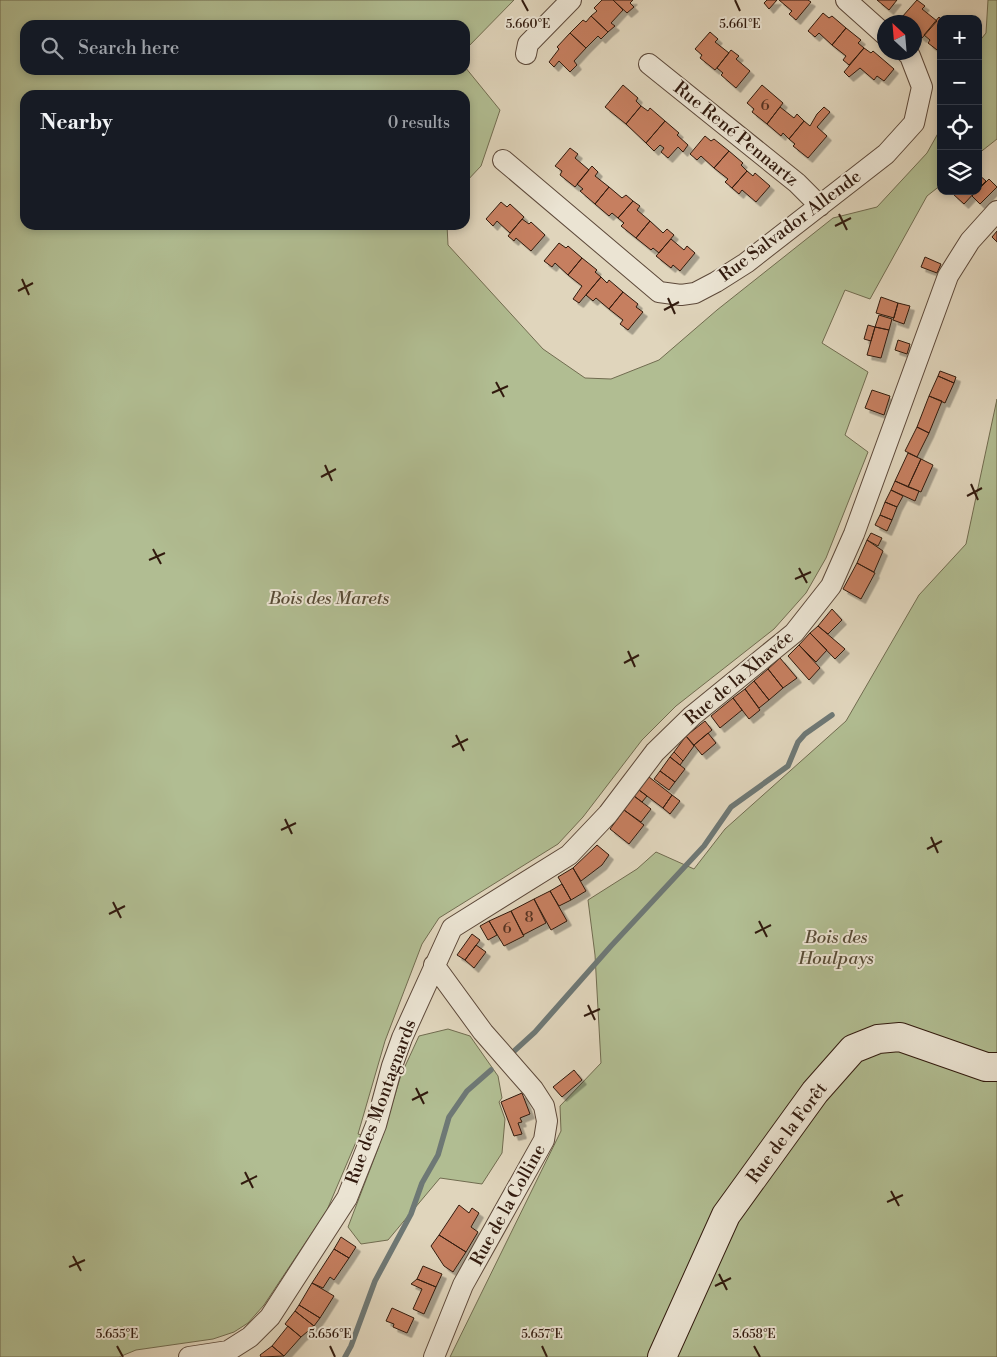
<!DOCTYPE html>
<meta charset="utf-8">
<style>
:root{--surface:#171b24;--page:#20242c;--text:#f1f3f6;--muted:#9ea1a6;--line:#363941}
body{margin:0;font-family:"Libre Bodoni",serif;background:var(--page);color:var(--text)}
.controls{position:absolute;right:15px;top:15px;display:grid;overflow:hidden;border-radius:10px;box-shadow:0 2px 8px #0003}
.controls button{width:45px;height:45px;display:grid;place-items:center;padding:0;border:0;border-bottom:1px solid var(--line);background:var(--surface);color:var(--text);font:25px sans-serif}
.compass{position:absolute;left:877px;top:15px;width:45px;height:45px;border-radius:50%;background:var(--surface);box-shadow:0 2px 8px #0003;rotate:334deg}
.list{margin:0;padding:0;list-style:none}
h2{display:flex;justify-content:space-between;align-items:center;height:65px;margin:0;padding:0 20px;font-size:21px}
h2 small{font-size:16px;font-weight:400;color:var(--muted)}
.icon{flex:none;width:28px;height:28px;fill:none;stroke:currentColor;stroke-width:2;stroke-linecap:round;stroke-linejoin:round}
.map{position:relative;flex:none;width:997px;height:1357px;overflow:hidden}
.search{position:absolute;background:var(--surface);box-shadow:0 2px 8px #0003;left:20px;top:20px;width:450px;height:55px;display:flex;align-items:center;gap:12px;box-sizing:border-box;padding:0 18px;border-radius:15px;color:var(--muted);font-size:19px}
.panel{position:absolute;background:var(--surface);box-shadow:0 2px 8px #0003;left:20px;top:90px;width:450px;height:140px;border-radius:15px}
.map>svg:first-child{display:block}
.green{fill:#b1bd92;stroke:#716c50}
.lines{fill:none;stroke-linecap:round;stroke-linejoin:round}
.stream{stroke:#6e7875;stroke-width:5.5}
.building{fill:#c67f60;stroke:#311a0e;filter:url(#shadow)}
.minor-casing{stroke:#5d493a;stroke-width:22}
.secondary-casing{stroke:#311a0e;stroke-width:30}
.minor{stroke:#ebe4d3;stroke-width:20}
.secondary{stroke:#ebe4d3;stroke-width:28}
.ticks{fill:none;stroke:#311a0e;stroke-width:2}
.labels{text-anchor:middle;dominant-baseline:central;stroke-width:4;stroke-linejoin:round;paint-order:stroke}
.number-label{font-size:15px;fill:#563322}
.street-label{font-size:18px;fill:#311a0e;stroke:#ebe4d3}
.park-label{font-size:18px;font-style:italic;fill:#574b36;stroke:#ebe4d3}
.ticks-label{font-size:12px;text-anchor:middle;fill:#311a0e;stroke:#ebe4d3;stroke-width:4;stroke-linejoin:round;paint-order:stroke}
</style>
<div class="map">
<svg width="997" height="1357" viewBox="0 0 997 1357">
<defs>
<filter id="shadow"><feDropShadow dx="4.5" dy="4.5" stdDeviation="0" flood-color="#0004"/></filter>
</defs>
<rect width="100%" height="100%" fill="#e0d5bc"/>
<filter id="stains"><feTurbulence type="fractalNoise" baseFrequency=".004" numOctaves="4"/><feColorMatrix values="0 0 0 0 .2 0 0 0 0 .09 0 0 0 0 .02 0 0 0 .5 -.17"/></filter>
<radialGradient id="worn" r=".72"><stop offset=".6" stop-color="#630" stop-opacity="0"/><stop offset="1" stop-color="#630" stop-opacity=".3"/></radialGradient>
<path class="green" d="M0,0h514l-49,50v-25h-440v45h440v-3l35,43 -19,56 -16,17v-88h-440v130h422l1,20 95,104 42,29 26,1 48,-19 58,-50 116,-92 44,-11 50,-54 14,-25v57l-14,11 -57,103 -25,-9 -23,53 46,29 -23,63 23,17 -42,106 -20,35 -32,36 -98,77 -34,34 -59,77 -25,27 -119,74 -17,26 -37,97 -27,93 23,6 20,-65 18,-39 29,-7 22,7 28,40 4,22 -3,4 6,17 -3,34 -20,31 -42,-6 -52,62 -27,4 -13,-17 31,-81 -23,-4 -29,68 -63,95 -16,18 -14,9 -21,7 -77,11 -17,7h-119z
M988,0h9v139l-19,15v-111l8,-10z
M997,399v958h-547l111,-226 -1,-25 41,-43 -6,-108 -7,-55 49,-31 19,-17 38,17 31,-40 121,-108 73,-126 47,-51z"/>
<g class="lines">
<path class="stream" d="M512,1053l23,-21 76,-86 93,-100 27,-39 57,-41 10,-24 7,-8 27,-19
M345,1357l6,-11 24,-65 36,-67 11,-31 16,-28 11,-38 18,-26 24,-21"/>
</g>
<path class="building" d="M602,0h11l10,10 -12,13 4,3 -7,6 -17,-16 6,-5 -3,-3z
M613,0h20l-3,3 4,4 -7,6z
M767,0h10l-8,9 -5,-6z
M779,0h29l3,2 -15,18 -7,-6 3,-3z
M877,0h20l-8,10z
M917,0l8,6 -3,3 15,12 -15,17 -8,-7v-9h-5l-7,-5z
M823,13l6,5 3,-2 14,12 -14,17 -13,-12 -4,4 -7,-6z
M591,16l17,16 -7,7 -3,-3 -12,12 -16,-15 13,-13 3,2z
M939,17l2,2v34l-13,-10 2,-3 -6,-5z
M846,28l15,12 -3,3 6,5 -15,17 -6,-5 3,-4 -14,-11z
M710,32l8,7 -3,3 14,11 -14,17 -15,-12 2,-3 -7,-6z
M570,33l16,15 -12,13 3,4 -7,7 -11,-11 -5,6 -5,-5 10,-13 -2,-2z
M864,48l7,5 2,-2 21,18 -10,12 -7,-5 -3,4 -14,-12 -11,9 -5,-5z
M731,50l8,6 -3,3 14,12 -14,17 -15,-13 2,-2 -6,-5z
M623,85l15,13 -2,3 5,5 -15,18 -21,-17z
M762,85l21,18 -16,21 -15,-12 2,-3 -7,-6z
M641,106l7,5 2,-3 15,13 -19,22 -20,-19z
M780,107l14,11 3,-4 7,7 -15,18 -6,-6 -2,3 -14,-12z
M824,107l6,5 -13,15 10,9 -19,22 -15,-12 2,-2 -6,-5 15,-18 6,5 7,-12z
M665,121l14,12 -2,2 11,10 -5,7 -5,-5 -10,11 -7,-6 3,-4 -4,-3 -6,6 -8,-8z
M705,136l6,5 3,-2 15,12 -15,17 -13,-12 -4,4 -7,-6z
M570,148l8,6 -3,4 14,12 -14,17 -15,-12 2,-4 -7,-5z
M729,151l14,12 -2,2 6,6 -15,17 -7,-6 3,-3 -14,-11z
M592,166l6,6 -3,4 14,11 -14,17 -15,-13 3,-2 -6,-5z
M747,171l6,5 2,-3 15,13 -14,16 -14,-12 -3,4 -7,-6z
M978,174l8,7 -8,8z
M989,179l8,8 -17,17 -8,-8z
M609,187l13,11 4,-3 7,6 -15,17 -6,-5 -3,3 -14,-12z
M955,191h21l-12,13 -11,-10z
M633,201l7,5 -3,4 13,11 -14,17 -15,-12 3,-3 -6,-5z
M501,202l6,5 3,-3 14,13 -14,16 -13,-12 -4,5 -7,-7z
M522,219l7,5 2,-2 14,13 -14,16 -15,-13 -2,3 -6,-5z
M650,221l13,12 4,-4 7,6 -15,18 -6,-5 -2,2 -15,-12z
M997,231v11l-5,-5z
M671,239l13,11 3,-4 8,7 -15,18 -7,-6 -2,3 -15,-12z
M559,243l7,5 2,-2 14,12 -14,17 -13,-12 -3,4 -8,-6z
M925,257l16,7 -4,9 -16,-6z
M582,258l15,12 -2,2 6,5 -22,26 -6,-4 9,-13 -14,-11z
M601,277l6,6 2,-3 14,12 -14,17 -13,-11 -3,3 -7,-6z
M623,292l15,12 -2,3 7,5 -15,18 -8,-6 3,-4 -14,-11z
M881,297l17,6 -4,15 -18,-5z
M898,303l12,3 -6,18 -11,-4z
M879,315l13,4 -3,11 -14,-3z
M868,325l7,2 -4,14 -7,-2z
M875,327l14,3 -8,28 -14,-3z
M898,340l12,4 -3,10 -12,-4z
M940,371l16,6 -2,6 -16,-7z
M938,376l16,7 -9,20 -16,-7z
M872,390l18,6 -6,19 -19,-7z
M929,396l13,5 -13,32 -12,-6z
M917,427l12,6 -12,24 -12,-6z
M908,453l13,6 -13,28 -13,-6z
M921,459l12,6 -12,27 -13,-5z
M895,481l24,10 -4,10 -24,-11z
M891,490l12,6 -6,11 -12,-5z
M885,502l12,5 -5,13 -12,-5z
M880,515l12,5 -5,11 -12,-6z
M871,533l11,5 -4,8 -11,-6z
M867,540l16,11 -9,21 -17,-9z
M857,563l18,10 -14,26 -18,-10z
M832,609l10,11 -14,14 -10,-8z
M818,626l27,23 -10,10 -25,-26z
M810,633l17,17 -11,12 -17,-17z
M799,645l21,23 -11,12 -21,-24z
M780,658l17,20 -14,10 -15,-19z
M768,669l15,19 -14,12 -15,-19z
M754,681l15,19 -10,8 -14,-19z
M745,689l15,21 -11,9 -16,-21z
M733,698l9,12 -22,18 -9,-12z
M705,721l7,9 -18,15 -8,-9z
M708,733l8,10 -14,12 -8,-10z
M686,736l8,10 -11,15 -9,-9z
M674,752l9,9 -3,4 -10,-8z
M670,757l15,12 -10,13 -15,-11z
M660,771l15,11 -6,8 -15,-11z
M649,777l23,18 -9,13 -24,-18z
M639,790l8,6 -5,6 -8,-6z
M672,795l8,6 -10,13 -7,-6z
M634,796l17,13 -10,13 -17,-12z
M624,810l20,15 -15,19 -19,-15z
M597,845l12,10 -7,10 -21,16 -8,-13z
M573,868l13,23 -15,9 -13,-23z
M562,884l9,16 -12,6 -9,-15z
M550,891l17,30 -16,9 -17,-31z
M534,899l12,24 -23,12 -12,-24z
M511,911l13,25 -20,10 -15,-25z
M489,921l8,14 -9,5 -8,-14z
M472,934l8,6 -15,20 -8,-5z
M476,945l10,7 -12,16 -9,-8z
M574,1070l8,10 -20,17 -9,-10z
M522,1093l8,21 -10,4 2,4 -4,1 4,11 -8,2 -13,-34z
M459,1205l10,8 3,-5 7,5 -8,14 7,5 -12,20 -27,-17z
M439,1235l27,17 -13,20 -9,-6 -13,-20z
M341,1237l15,10 -7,11 -15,-9z
M334,1249l15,9 -15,22 -4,-3 -7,11 -11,-5z
M423,1266l19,8 -6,13 -19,-8z
M417,1279l19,8 -12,27 -11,-5 9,-20 -11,-5z
M312,1283l22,13 -14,22 -21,-13z
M299,1305l21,13 -6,8 -19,-15z
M392,1308l22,10 -7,15 -14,-6 1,-3 -8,-3z
M295,1311l19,15 -13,11 -16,-13z
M288,1326l13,11 -17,19 -12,-10z
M272,1346l12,10 -23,1 -1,-2z"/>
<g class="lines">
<defs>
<path id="minor" d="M846,0l38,34
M526,54l2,-10 43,-44
M649,64l148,119 23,23
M503,160l156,132 22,3 14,-2 21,-11 30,-19 140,-109 28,-31 8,-36 -12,-31 -4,-4
M434,965l49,67 50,57 11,17 3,15 -3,19 -81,145 -29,72
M189,1357l39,-6 22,-14 20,-20 77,-119 29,-73 16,-59 10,-28 50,-110 117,-73 39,-41 47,-62 37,-36 102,-83 37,-47 23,-52 94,-258 22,-35 27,-30"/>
<path id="secondary" d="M662,1357l64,-142 89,-123 38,-43 25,-10 22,-2 86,30h11"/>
</defs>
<use href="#minor" class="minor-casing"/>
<use href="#secondary" class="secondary-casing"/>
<use href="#minor" class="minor"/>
<use href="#secondary" class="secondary"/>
</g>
<path class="ticks" d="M522,0l6,11M735,0l5,11M839,214l8,16M835,226l16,-8M22,279l7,16M18,291l15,-8M668,298l7,16M664,310l15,-8M496,382l8,15M492,393l16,-7M325,465l7,16M321,477l15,-8M971,484l7,16M967,496l15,-8M153,549l8,15M149,560l16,-7M799,568l8,15M795,579l16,-7M628,651l7,16M624,663l15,-8M456,735l8,16M452,747l16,-8M285,819l7,15M281,830l15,-7M931,837l7,16M927,849l15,-8M113,902l8,16M109,914l16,-8M759,921l8,16M755,933l16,-8M588,1005l7,15M584,1016l16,-7M416,1088l8,16M412,1100l16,-8M245,1172l8,16M241,1184l16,-8M891,1191l8,15M887,1202l16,-7M73,1256l8,15M69,1267l16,-7M719,1274l8,16M715,1286l16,-8M117,1346l6,11M330,1346l5,11M542,1346l5,11M754,1346l6,11"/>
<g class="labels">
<g class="number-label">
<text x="765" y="105">6</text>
<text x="529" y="917">8</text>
<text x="507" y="928">6</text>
</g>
<g class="street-label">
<text transform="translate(736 134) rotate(39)">Rue René Pennartz</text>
<text transform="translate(790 226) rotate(-37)">Rue Salvador Allende</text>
<text transform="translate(739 678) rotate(-40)">Rue de la Xhavée</text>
<text transform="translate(381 1102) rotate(-70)">Rue des Montagnards</text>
<text transform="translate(787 1133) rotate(-53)">Rue de la Forêt</text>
<text transform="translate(508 1205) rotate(-61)">Rue de la Colline</text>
</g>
<g class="park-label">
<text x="329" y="598">Bois des Marets</text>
<text x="836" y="937">Bois des<tspan x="836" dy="21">Houlpays</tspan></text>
</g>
</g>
<g class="ticks-label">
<text x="740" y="28">5.661°E</text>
<text x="528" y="28">5.660°E</text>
<text x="117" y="1338">5.655°E</text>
<text x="330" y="1338">5.656°E</text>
<text x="542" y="1338">5.657°E</text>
<text x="754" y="1338">5.658°E</text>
</g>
<rect width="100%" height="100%" filter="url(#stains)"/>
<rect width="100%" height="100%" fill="url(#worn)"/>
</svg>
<div class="controls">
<button>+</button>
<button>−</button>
<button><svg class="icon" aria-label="locate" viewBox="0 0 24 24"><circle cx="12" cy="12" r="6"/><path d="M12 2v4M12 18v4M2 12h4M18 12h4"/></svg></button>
<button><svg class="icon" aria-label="layers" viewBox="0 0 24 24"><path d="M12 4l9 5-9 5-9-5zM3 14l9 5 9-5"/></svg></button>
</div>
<svg class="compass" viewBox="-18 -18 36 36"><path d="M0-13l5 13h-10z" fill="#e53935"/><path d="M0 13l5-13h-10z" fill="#9ea1a6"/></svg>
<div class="search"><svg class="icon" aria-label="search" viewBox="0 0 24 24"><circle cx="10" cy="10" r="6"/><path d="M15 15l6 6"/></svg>Search here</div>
<section class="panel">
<h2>Nearby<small>0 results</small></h2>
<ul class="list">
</ul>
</section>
</div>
